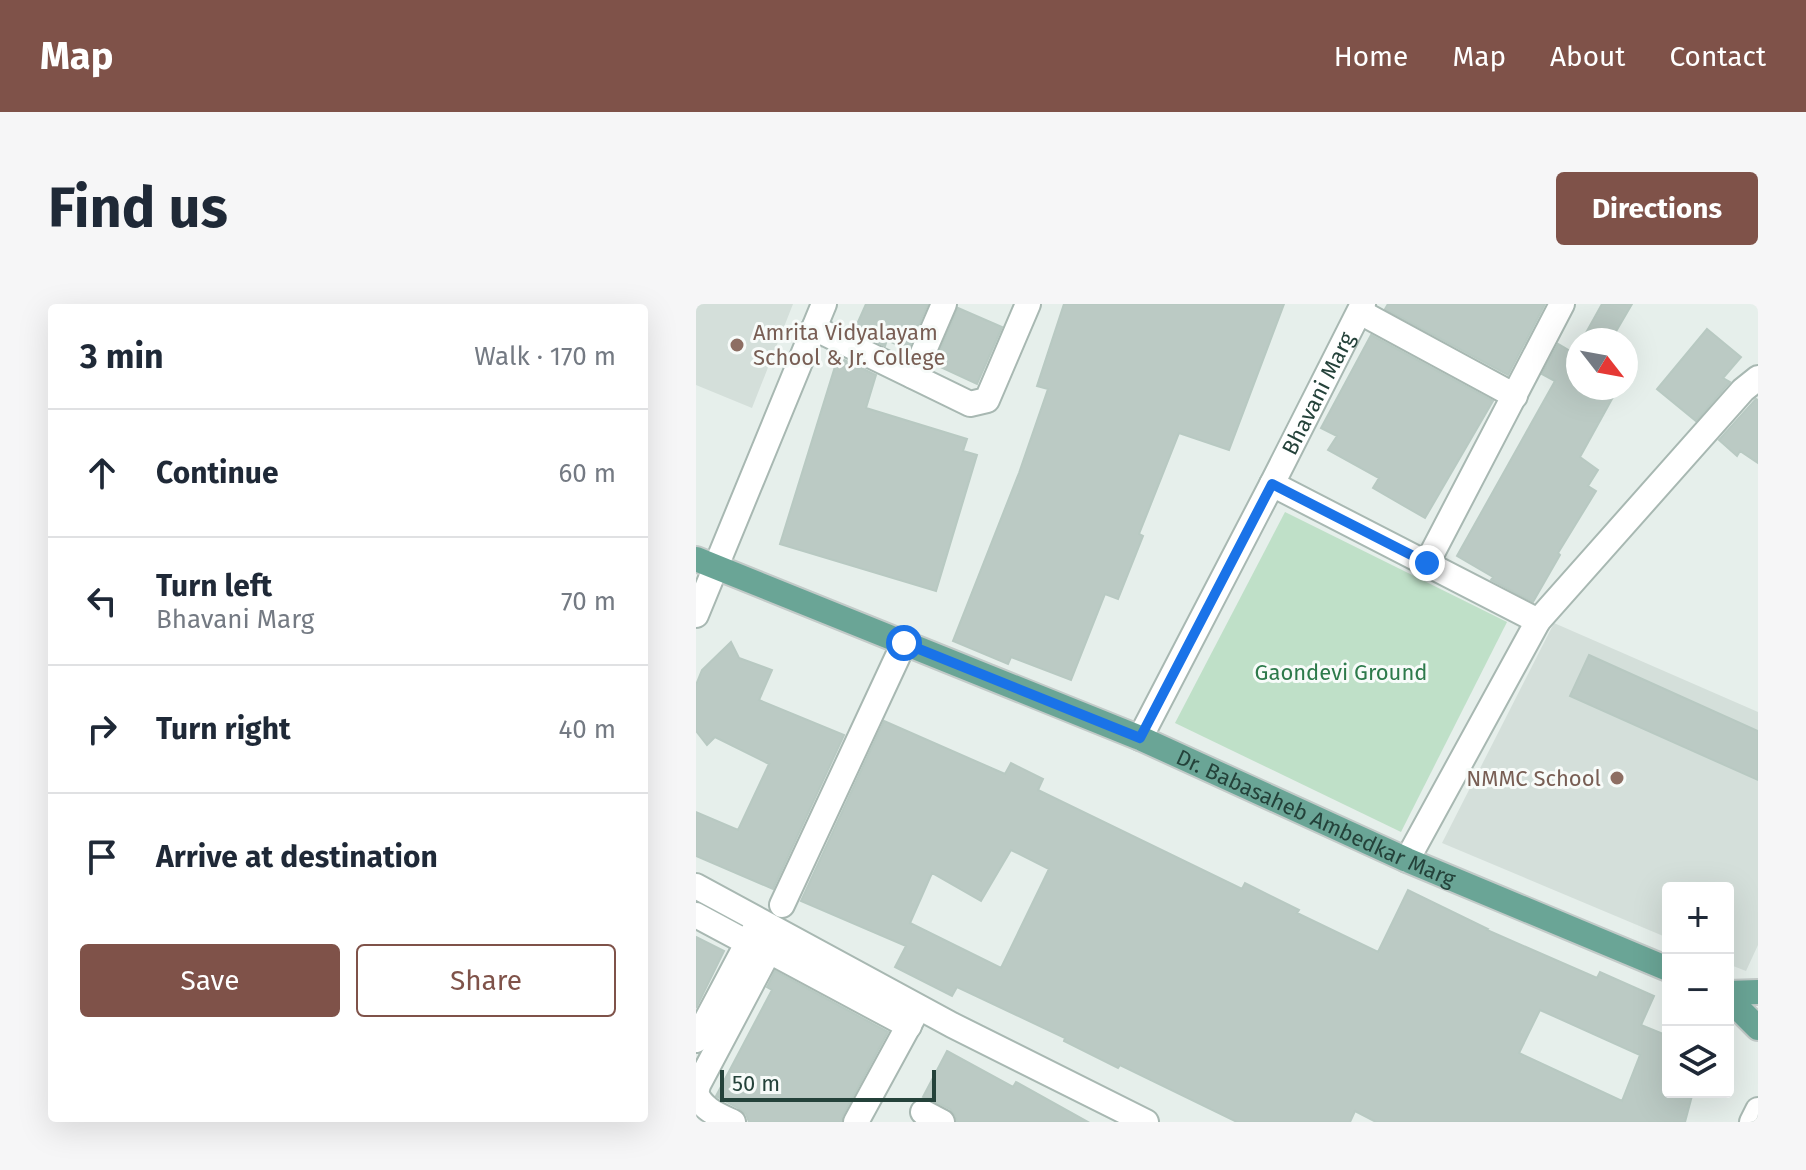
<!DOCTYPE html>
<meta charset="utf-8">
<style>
:root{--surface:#fff;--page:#f6f6f7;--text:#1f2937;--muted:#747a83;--line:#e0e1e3;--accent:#7f5249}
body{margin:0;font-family:"Fira Sans",sans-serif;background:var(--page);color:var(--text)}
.controls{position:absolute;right:24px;bottom:24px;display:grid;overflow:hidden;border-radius:8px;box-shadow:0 8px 32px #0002}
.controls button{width:72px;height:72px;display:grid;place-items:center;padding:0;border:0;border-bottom:2px solid var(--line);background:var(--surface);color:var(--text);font:40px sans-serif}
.compass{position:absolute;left:870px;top:24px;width:72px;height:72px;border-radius:50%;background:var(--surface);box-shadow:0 8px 32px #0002;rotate:121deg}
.scale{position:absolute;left:24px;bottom:20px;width:216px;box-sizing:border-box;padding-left:8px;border:4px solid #24423a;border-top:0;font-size:22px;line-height:28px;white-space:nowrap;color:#24423a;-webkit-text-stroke:6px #f7fbf9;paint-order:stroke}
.stop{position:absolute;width:24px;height:24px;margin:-18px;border:6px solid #1a73e8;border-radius:50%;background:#fff}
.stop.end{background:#1a73e8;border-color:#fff;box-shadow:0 2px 8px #0008}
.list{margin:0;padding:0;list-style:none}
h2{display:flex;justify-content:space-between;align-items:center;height:104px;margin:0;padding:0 32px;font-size:34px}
h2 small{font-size:26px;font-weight:400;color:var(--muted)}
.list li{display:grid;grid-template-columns:52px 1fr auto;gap:24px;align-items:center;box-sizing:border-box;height:128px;padding:0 32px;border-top:2px solid var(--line)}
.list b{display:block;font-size:30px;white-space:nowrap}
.list p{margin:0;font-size:26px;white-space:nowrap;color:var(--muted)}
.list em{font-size:26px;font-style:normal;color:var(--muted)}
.actions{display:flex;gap:16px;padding:24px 32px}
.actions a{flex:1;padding:18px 0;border:2px solid var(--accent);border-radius:8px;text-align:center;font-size:28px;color:var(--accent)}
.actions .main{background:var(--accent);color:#fff}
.icon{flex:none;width:44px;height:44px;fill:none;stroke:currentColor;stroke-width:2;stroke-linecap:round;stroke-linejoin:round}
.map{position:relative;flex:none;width:1062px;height:818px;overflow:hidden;border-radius:8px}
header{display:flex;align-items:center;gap:48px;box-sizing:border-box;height:112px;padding:0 40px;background:var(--accent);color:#fff}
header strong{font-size:38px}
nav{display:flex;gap:44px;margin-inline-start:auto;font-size:28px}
.intro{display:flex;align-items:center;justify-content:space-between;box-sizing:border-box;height:192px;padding:0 48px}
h1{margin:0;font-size:56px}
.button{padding:20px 36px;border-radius:8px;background:var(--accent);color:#fff;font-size:28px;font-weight:700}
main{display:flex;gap:48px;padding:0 48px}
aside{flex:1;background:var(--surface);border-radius:8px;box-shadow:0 8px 32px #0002}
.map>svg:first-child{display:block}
.built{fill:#d4dfda}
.green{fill:#bfe0c8}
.building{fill:#bbcac4;stroke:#b8c9c2;stroke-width:2;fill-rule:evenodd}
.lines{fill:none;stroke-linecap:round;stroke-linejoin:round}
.minor-casing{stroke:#a8b8b2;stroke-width:28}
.major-casing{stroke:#c2cac8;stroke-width:28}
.minor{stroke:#fff;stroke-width:24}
.major{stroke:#6aa596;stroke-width:24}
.route{stroke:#1a73e8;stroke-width:10}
.education-dot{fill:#8d6e63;stroke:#f7fbf9;stroke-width:3}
.labels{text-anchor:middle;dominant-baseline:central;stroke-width:6;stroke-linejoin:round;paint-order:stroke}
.education-label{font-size:22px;fill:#785e54;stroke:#f7fbf9;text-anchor:start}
.street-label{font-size:22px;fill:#24423a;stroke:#f7fbf9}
.park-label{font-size:22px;fill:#2d7a4b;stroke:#f7fbf9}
</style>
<header>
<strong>Map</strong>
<nav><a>Home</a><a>Map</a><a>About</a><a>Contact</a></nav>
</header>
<div class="intro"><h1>Find us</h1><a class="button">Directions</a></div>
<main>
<aside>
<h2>3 min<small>Walk · 170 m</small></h2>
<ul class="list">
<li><svg class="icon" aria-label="ahead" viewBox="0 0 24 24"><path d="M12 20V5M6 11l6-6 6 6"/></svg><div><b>Continue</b></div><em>60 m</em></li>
<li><svg class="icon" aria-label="left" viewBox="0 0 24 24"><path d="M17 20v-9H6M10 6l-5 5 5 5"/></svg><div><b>Turn left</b><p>Bhavani Marg</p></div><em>70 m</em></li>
<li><svg class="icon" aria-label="right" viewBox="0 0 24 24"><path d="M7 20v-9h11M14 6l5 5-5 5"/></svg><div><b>Turn right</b></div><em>40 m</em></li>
<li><svg class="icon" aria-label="arrive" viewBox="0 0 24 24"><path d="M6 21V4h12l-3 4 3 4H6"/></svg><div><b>Arrive at destination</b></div></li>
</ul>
<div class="actions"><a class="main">Save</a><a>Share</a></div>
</aside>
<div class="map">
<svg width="1062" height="818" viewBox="0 0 1062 818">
<rect width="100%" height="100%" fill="#e6efeb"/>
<path class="built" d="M0,0h97l-41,104 -56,-23z
M858,319l204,89v233l-12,26 -18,-7v-76h-60v50l-226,-95z"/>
<path class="green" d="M589,208l222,110 -106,210 -226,-109z"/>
<path class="building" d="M170,0h62l-20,46 -21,-10 -2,6 -31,-15z
M368,0h220l-55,146 -50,-17 -40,101 4,2 -25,63 -13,-5 -34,86 -60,-23 -3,7 -55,-23 66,-168 29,-84 -11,-3z
M692,0h157l-37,71 -123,-66z
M906,0h30l-21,36h-29z
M262,4l44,19 -25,57 -43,-20z
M1011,25l34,28 -18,21 7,4 -34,39 -39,-32z
M675,31l122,66 -68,117 -52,-30 6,-10 -51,-28 9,-14 -16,-8z
M882,37v47h40l-38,69 18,13 -10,16 8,5 -38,62 2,2 -27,47 -42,-22 2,-3 -36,-21 98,-175 -13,-7 16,-30 14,8z
M142,53l38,18 -10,33 101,31 -4,12 14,4 -41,136 -156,-47z
M1060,95l2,1v63l-18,-12 -3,5 -18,-16z
M35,338l8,16 33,12 -13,30 85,35 -71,154 -77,-33v-44l42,18 31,-66 -54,-27 -8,8 -11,-14v-46l6,-15z
M893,351l169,76v49l-188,-84z
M188,417l121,53 6,-11 32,16 -5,11 204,99 3,-6 54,27 -2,3 81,39 30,-62 80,39 -1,1 110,48 3,-6 54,24 -13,29 27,11v56h25l-8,30h-309l-21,-11 -5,11h-113l-117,-57 -2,3 -54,-27 1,-3 -108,-51 -5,9 -57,-29 11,-21 -105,-45zM315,546l38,19 -48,99 -91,-45 22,-50 49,28zM844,706l100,45 -18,46 -103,-48z
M0,633l28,14 -28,57z
M79,667l113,61 -45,83 -2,7h-92l-3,-8 -6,-5 -24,-13 56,-106 -5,-3z
M251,747l66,36 3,-5 72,40h-131l-2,-7 -5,-6 -20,-10 -7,-2z"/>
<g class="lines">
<defs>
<g id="minor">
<path d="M664,8l155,84"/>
<path d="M118,24l156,76 17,-4 41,-96"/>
<path d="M217,72l31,-72"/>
<path d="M576,180l266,137"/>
<path d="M731,259l135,-259"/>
<path d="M0,311l128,-311"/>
<path id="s1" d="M444,434l132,-254 91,-180"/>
<path d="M711,556l131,-239 205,-231 15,-12"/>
<path d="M0,582l256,139 194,97"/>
<path d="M86,601l122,-262"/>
<path d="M0,611l52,28"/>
<path d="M73,647l140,75"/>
<path d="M0,736l63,-119"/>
<path d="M0,789l2,-8 81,-153"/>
<path d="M0,789c6,16 22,22 37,29"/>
<path d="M227,808l19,10"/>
<path d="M160,818l60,-110"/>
<path d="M1056,818l6,-12"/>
</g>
<g id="major">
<path id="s2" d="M0,255l444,179 267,122 261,109"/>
<path d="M1032,689l30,-1"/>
<path d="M1032,694l30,30"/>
</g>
</defs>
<use href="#minor" class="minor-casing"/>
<use href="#major" class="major-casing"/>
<use href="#minor" class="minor"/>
<use href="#major" class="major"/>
</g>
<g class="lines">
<path class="route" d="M208,339l236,95 132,-254 155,79"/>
</g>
<g class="education-dot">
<circle cx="41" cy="41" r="8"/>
<circle cx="921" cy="474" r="8"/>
</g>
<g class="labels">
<g class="education-label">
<text x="57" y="28">Amrita Vidyalayam<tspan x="57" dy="25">School &amp; Jr. College</tspan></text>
<text x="905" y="474" text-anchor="end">NMMC School</text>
</g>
<g class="street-label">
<text stroke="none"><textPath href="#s1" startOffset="388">Bhavani Marg</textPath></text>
<text stroke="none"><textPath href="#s2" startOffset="672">Dr. Babasaheb Ambedkar Marg</textPath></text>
</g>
<g class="park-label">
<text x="645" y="368">Gaondevi Ground</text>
</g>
</g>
</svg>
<div class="controls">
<button>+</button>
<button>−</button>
<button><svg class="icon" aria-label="layers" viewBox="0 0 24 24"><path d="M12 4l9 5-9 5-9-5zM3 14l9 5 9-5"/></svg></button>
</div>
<svg class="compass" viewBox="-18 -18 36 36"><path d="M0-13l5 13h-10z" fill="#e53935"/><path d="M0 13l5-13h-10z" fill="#747a83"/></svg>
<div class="scale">50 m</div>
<div class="stop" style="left:208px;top:339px"></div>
<div class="stop end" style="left:731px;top:259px"></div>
</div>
</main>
